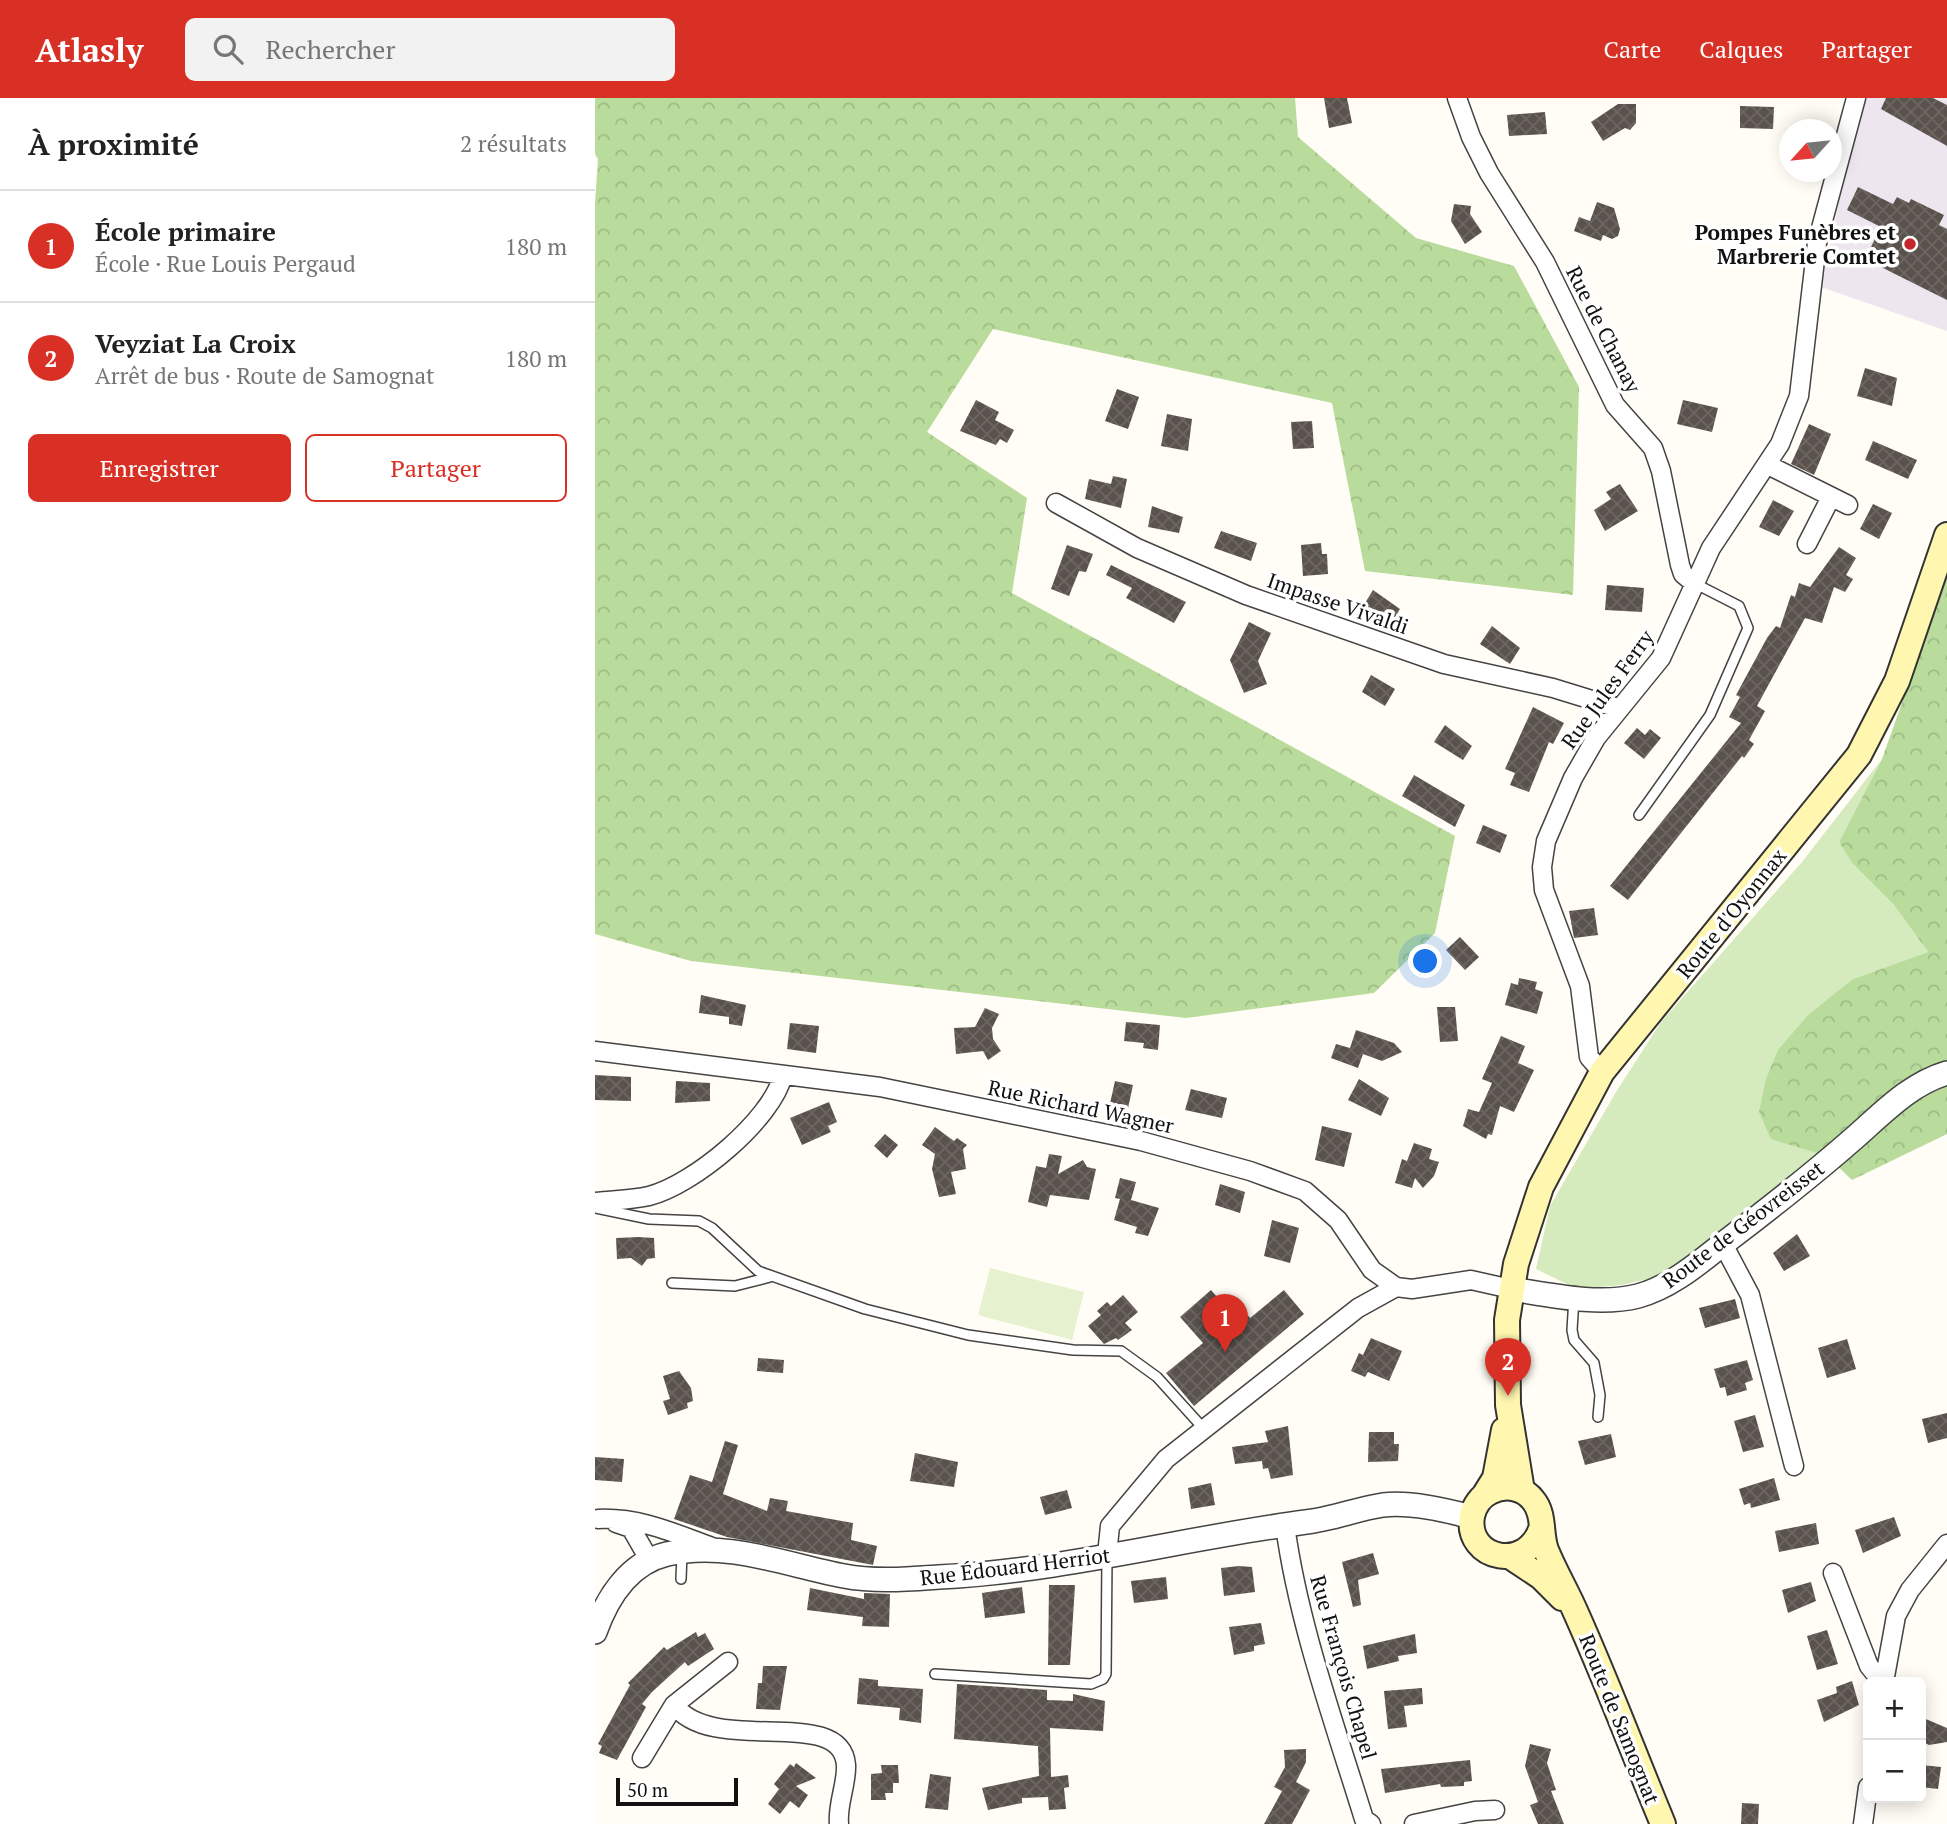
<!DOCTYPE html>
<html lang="fr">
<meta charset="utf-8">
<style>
:root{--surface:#fff;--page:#f2f2f2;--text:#222;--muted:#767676;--line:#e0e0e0;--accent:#d93025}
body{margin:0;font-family:"PT Serif",serif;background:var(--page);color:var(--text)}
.controls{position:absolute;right:21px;bottom:21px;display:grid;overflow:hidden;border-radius:10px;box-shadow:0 4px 18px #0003}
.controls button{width:63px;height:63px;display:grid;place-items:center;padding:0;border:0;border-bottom:2px solid var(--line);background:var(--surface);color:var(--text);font:35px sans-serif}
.compass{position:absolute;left:1184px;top:21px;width:63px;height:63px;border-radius:50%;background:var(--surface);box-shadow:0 4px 18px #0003;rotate:243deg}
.scale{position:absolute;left:21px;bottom:18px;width:122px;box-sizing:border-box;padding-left:7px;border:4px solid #111;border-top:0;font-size:19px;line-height:24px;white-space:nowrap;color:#111;-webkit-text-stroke:5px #fff;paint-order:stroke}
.you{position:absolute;left:831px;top:864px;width:24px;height:24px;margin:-18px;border:5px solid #fff;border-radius:50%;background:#1a73e8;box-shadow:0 0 0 10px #1a73e833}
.badge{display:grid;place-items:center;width:46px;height:46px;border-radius:50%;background:var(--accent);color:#fff;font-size:23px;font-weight:700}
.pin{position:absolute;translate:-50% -58px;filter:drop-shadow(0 2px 4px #0008)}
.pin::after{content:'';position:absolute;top:37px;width:24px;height:21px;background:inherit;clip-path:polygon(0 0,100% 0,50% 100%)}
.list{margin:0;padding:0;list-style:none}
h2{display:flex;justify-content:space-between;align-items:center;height:91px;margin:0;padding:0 28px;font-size:30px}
h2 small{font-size:23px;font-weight:400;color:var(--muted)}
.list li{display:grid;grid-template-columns:46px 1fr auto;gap:21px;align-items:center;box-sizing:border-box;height:112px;padding:0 28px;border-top:2px solid var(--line)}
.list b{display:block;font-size:26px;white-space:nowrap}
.list p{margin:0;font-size:23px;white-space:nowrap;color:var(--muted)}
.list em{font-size:23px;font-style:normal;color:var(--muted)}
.actions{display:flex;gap:14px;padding:21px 28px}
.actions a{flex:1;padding:16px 0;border:2px solid var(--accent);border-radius:10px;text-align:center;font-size:24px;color:var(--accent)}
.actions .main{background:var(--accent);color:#fff}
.icon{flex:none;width:38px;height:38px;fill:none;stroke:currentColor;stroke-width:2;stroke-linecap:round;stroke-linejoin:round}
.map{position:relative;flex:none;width:1352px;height:1726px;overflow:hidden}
header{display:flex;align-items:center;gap:42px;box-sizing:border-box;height:98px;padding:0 35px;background:var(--accent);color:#fff}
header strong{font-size:33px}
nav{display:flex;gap:38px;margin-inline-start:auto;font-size:24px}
.search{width:490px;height:63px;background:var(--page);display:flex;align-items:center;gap:18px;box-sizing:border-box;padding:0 24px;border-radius:10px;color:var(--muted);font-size:26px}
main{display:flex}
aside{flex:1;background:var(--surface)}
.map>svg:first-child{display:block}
.industrial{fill:#eee6ef}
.grass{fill:#d5ebbd}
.forest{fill:url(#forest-crowns)}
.pitch{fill:#e6f2cf}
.building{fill:url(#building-cross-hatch)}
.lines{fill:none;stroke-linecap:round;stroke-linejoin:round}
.service-casing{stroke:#444;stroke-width:12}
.minor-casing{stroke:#444;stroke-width:21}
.tertiary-casing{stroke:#444;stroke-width:26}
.secondary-casing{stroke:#333;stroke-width:28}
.service{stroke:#fff;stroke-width:9}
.minor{stroke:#fff;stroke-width:18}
.tertiary{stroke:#fff;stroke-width:23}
.secondary{stroke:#fff6b0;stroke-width:24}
.poi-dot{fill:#c4262e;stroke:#fff;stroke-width:2.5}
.labels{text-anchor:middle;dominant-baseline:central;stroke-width:7;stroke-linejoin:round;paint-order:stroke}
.poi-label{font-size:21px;font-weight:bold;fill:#111;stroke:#fff;text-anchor:end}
.street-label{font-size:21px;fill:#111;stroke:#fff}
</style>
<header>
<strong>Atlasly</strong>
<div class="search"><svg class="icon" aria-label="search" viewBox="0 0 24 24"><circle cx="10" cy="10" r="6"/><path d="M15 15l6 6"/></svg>Rechercher</div>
<nav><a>Carte</a><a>Calques</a><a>Partager</a></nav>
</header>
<main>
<aside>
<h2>À proximité<small>2 résultats</small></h2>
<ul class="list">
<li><span class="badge">1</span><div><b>École primaire</b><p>École · Rue Louis Pergaud</p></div><em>180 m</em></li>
<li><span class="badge">2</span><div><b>Veyziat La Croix</b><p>Arrêt de bus · Route de Samognat</p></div><em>180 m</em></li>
</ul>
<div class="actions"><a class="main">Enregistrer</a><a>Partager</a></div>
</aside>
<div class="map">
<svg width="1352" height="1726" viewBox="0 0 1352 1726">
<defs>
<pattern id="forest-crowns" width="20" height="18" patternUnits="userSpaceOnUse" patternTransform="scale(1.75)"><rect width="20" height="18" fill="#b9dc9c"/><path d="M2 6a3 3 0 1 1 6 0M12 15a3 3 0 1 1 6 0" fill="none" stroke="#9ebc85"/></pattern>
<pattern id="building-cross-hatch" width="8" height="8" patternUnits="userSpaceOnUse" patternTransform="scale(1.75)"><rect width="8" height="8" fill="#5a524d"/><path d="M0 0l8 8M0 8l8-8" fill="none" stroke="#6d6662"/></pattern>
</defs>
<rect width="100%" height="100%" fill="#fffdf5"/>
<path class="industrial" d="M1269,0h83v233l-126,-44 29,-138z"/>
<path class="grass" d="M1287,661l-43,83 13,21 42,42 34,47 -75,27 -26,177 -158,118 -47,11 -45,4 -41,-20 14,-63 66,-114 45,-70 141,-160z"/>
<path class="forest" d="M0,0h700l3,39 118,101 98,28 65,121 -6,208 -208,-24 -33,-168 -339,-74 -66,103 100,66 -15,95 443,243 -20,97 -61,60 -188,25 -495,-57 -96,-27v-730l3,-45 -3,-5z
M1352,478v558l-95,46 -25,-24 -56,-17 -12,-27 7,-33 12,-29 30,-35 45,-36 75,-27 -34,-47 -42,-42 -13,-21 43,-83z"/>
<path class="pitch" d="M395,1170l94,24 -12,48 -94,-25z"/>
<path class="building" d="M729,0h23l5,25 -23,5z
M1291,0h47l14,7v41l-66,-37z
M1023,6h18v19l-6,7 -5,-2 -22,13 -12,-19z
M1145,8l34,1 -1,22 -33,-1z
M950,14l2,22 -38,2 -2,-21z
M1263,89l35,17 4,-7 12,6 2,-4 33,16 -5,10 8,4v71l-82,-41 16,-32 -34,-17z
M1002,104l17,6 6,21 -2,7 -6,3 -9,-4 -2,6 -27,-10 5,-14 11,4z
M859,106l17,2 -1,8 12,18 -17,12 -14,-23z
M1270,270l32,10 -5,28 -35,-10z
M522,291l22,8 -11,32 -23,-8z
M381,302l23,12 -4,8 19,10 -7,13 -7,-4 -4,6 -36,-14z
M1088,302l35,8 -6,24 -35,-8z
M572,316l25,5 -4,32 -27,-5z
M717,323l2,27 -21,1 -2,-27z
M1214,326l22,10 -17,41 -23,-11z
M1278,343l44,19 -9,19 -43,-19z
M518,378l14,3 -6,29 -36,-9 4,-20 22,5z
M1025,386l18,27 -33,20 -11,-21 17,-11 -5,-7z
M1178,402l21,11 -15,25 -20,-9z
M1278,406l19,9 -13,26 -19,-10z
M557,408l31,11 -4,16 -31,-6z
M626,433l36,12 -6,18 -37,-13z
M726,445l1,11h5l1,20 -25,2 -2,-31z
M472,447l26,9 -7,18 -7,-1 -10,25 -18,-7z
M1244,449l17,11 -10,17 7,4 -8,13 -11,-5 -12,36 -17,-5 -48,88 8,5 -16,29 5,4 -10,14 -2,-2 -114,144 -18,-14 131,-163 -12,-6 11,-20 -4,-2 31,-57 9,-12 4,2 11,-33 4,2 4,-14 11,4z
M516,467l75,37 -12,21 -48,-25 6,-10 -26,-13z
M1012,487l37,3 -2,24 -37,-2z
M778,492l27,19 -11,19 -29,-17z
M654,524l22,11 -13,28 9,23 -23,9 -14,-33z
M897,528l28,22 -10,16 -30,-20z
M776,577l24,14 -10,17 -23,-14z
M938,609l31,16 -11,21 -4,-2 -20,50 -19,-7 5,-12 -10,-4z
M850,627l27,21 -9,14 -29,-18z
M1042,630l8,7 5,-6 11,9 -17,21 -20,-16z
M819,677l51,30 -10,22 -53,-31z
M888,727l24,10 -7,18 -24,-10z
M999,810l4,27 -24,3 -5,-27z
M865,839l19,20 -14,13 -19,-20z
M924,880l18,4 -2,7 8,3 -6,22 -32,-9 6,-22 7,2z
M106,897l45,10 -4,21 -13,-2v-7l-30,-4z
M842,909h18l3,34 -18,1z
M390,910l14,6 -7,14 1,11 8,12 -13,9 -5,-9 -27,3 -2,-26 21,-1z
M531,924l34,3 -2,25 -15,-2 1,-5 -20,-2z
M195,925l29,3 -3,27 -29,-4z
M761,932l38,13 8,9 -20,9 -19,-7 -5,14 -27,-10 5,-14 14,4z
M906,938l24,10 -7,17 16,7 -20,42 -14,-6 -8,29 -4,-1 -2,5 -23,-13 5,-17 11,3 13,-29 -10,-4z
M0,977l36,2v24l-36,-1z
M764,981l30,19 -8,18 -33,-16z
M81,983l34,2v18l-35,2z
M520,983l18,4 -6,28 -18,-5z
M596,991l36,9 -5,20 -37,-8z
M234,1004l8,20 -9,4 3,6 -29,13 -12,-27z
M727,1028l30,7 -8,34 -29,-7z
M340,1029l19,14 3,-3 10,7 -4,4 3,20 -15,3 5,22 -17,3 -7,-28 3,-15 -13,-9z
M290,1036l13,11 -11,13 -13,-12z
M819,1045l18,6 -3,10 10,3 -5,14 -11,12 -8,-10 -3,10 -17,-5 7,-24 5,2z
M454,1056l13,2 -4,18 25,-14 4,7 9,2 -7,31 -39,-5 -3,12 -19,-5 8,-36 10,2z
M525,1080l16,4 -5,18 28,8 -11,28 -13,-3 2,-6 -23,-7 6,-21 -5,-1z
M625,1086l25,8 -5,21 -25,-8z
M677,1122l27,8 -9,35 -26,-7z
M1202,1136l13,22 -26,15 -11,-18z
M44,1139l15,1 1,20 -8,1 -5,7 -11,-8 -14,1 -1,-21z
M616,1192l24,28 9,-7 6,7 34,-28 20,24 -110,92 -28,-33 37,-30 -23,-26z
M528,1197l15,17 -13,11 7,7 -14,10 -2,-2 -12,6 -16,-18 13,-11 -4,-4 10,-9 4,4z
M1140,1201l5,19 -35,10 -6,-20z
M776,1240l31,13 -13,30 -21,-9 -3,5 -14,-6 8,-18 4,2z
M1252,1241l9,30 -29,9 -9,-30z
M163,1260l26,2 -1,13 -26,-2z
M1152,1262l6,20 -8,3 2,7 -20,6 -2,-9 -5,1 -6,-19z
M84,1273l12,17 2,13 -6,2 1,5 -20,7 -5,-14 7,-2 -7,-23z
M1352,1315v25l-19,5 -6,-24z
M1160,1317l9,32 -21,5 -9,-31z
M693,1328l5,49 -22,4 -3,-11 -5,1 -1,-8 -27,3 -3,-17 36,-5 -3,-11z
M774,1334h25v12h5l-1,17 -30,1z
M1016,1336l5,23 -31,8 -7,-24z
M130,1343l13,4 -15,49 44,17 3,-13 18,3 -2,10 67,12 -2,17 26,6 -4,19 -146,-28 -53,-18 16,-44 22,7z
M320,1355l43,9 -4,25 -44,-6z
M0,1359l29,2 -2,23 -27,-2z
M1179,1380l6,22 -29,8 -1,-5 -6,2 -5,-16z
M616,1385l4,22 -24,4 -3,-21z
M472,1392l5,18 -27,7 -5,-18z
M1299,1419l7,19 -38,17 -8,-23z
M1221,1425l3,21 -40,8 -4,-21z
M778,1455l6,21 -21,6 3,25 -8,2 -11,-45z
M644,1468l13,1 3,25 -31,4 -3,-28z
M571,1479l2,22 -34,4 -3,-22z
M1216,1484l5,19 -28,12 -6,-23z
M454,1487h26l-5,80h-22z
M427,1489l3,26 -40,5 -3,-25z
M215,1490l54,11v-6l26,1 -1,33 -27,-1 1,-9 -56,-7z
M666,1525l4,21 -11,2v5l-20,4 -5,-28z
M1232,1532l11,34 -21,6 -10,-34z
M101,1534l2,5 7,-4 9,16 -26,17 -3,-4 -33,30 -10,12 4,3 -29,53 -18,-7 3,-7 -4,-2 32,-59 -2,-2 36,-36 3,3z
M820,1536l2,19 -19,3 1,5 -32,8 -4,-23z
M168,1568h24l-7,44 -24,-1 2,-26h4z
M264,1580l19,2v6l45,3 -2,34 -22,-3 1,-12 -43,-4z
M1257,1583l7,24 -35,17 -7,-22 20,-7 -1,-6z
M362,1586l90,6v10l26,1v-7l32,7 -2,30 -53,-3 1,49 17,-2 1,12 -5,1 2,21 -17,1 -1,-13 -26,1v5l-34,7 -6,-22 57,-12 -1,-30 -84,-7z
M827,1590l1,16 -19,2 3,21 -19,2 -4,-38z
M1326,1619l26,11v14l-18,3 -8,-4z
M935,1646l21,5 -4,14 9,27 -5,1 13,33h-26l-8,-19 8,-3 -13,-36z
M711,1651v13l-10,20 14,8 -18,34h-28l18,-33 -8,-4 11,-20 -1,-17z
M875,1662l2,21 -8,1v4l-23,1 -1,-3 -55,9 -4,-24z
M201,1665l20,15 -20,8 12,9 -9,13 -9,-7 -10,13 -12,-10 11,-15 -5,-5 16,-20 4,3z
M286,1667h17l1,18h-6v10h-8l1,7h-15v-26l11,-1z
M1326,1667l20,2 -3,22 -17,-2z
M335,1676l21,3 -3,33 -23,-2z
M1147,1705l17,1 -1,20h-17z"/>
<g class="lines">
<defs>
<path id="service" d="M1044,717l71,-100 38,-87 -9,-22 -45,-23
M0,1110l54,11 50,2 13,7 46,43 107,38 103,26 105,15 48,1 36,26 47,52
M77,1185l63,3 35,-9
M979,1200l-2,32 2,10 20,23 6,32 -2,22
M86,1481l1,-26
M340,1576l156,10 12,-5 3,-5 1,-117"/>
<path id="minor" d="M862,0l14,39 18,36 56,89 70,143 38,43 8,23 19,94 3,9 11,9
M1173,367l80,40
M461,405l81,45 109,47 198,69 109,24 65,20
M1212,446l24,-47
M0,953l285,36 261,54 109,30 55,20 33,29 34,50 24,17 16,2 59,-9 40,9
M1007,974l-13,-15 -9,-71 -36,-96 -2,-23 4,-26 27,-63 23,-40 65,-80 50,-110 69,-104 19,-48 18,-153 39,-145
M0,1104c18,-2 37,-2 54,-6 44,-11 123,-76 134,-121
M1128,1146l27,51 44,171
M3,1421c41,-2 76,14 114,28
M21,1425l15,5 19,33
M690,1427c13,98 50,200 79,294l7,5
M512,1457l3,-29 56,-67 192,-151 38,-21
M1238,1475l36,93 13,16
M1289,1584l12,-66 14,-26 37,-46
M79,1607c40,52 167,-1 172,60 1,19 -9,39 -7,59
M47,1660l32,-53 54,-43
M819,1726l61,-13 20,-1
M1268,1726l5,-37"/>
<path id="tertiary" d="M916,1191c39,6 88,17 127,7 34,-9 63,-35 90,-56 42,-32 84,-65 124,-100 29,-25 57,-56 95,-67
M0,1534c12,-34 34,-69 72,-78 60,-14 119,11 177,22 31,6 65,3 95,1 124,-6 245,-39 367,-55 26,-3 51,-13 77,-17 28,-3 62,5 89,12"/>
<path id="secondary" d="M927,1393l-14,-86 -1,-85 9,-56 25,-77 61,-115 257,-317 38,-74 50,-146
M890,1396l10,-16 9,-48
M947,1428c-13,47 -77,35 -70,-10 2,-10 9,-20 18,-24 15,-8 33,-5 43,8 12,14 7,34 13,50 9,22 21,42 30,63 31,69 58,141 87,211
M916,1459l30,20 21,21"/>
</defs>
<use href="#service" class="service-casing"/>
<use href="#minor" class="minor-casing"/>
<use href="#tertiary" class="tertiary-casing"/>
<use href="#secondary" class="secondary-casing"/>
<use href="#service" class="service"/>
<use href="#minor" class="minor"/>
<use href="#tertiary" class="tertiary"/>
<use href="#secondary" class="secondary"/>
</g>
<circle class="poi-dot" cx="1315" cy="146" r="7"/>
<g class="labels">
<g class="poi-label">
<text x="1301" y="134">Pompes Funèbres et<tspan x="1301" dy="24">Marbrerie Comtet</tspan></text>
</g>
<g class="street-label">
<text transform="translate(1009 231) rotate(63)">Rue de Chanay</text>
<text transform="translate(743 505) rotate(19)">Impasse Vivaldi</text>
<text transform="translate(1012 591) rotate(-54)">Rue Jules Ferry</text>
<text transform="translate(1136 815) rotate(-51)">Route d'Oyonnax</text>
<text transform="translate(486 1008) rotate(12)">Rue Richard Wagner</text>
<text transform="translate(1148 1126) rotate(-37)">Route de Géovreisset</text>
<text transform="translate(420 1468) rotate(-7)">Rue Édouard Herriot</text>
<text transform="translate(749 1569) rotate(74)">Rue François Chapel</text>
<text transform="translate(1025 1621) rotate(68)">Route de Samognat</text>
</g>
</g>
</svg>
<div class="controls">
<button>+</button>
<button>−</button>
</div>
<svg class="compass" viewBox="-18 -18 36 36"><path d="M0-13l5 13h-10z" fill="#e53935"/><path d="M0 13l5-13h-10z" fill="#767676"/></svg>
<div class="scale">50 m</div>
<div class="you"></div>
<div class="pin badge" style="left:630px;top:1254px">1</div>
<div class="pin badge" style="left:913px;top:1298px">2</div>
</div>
</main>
